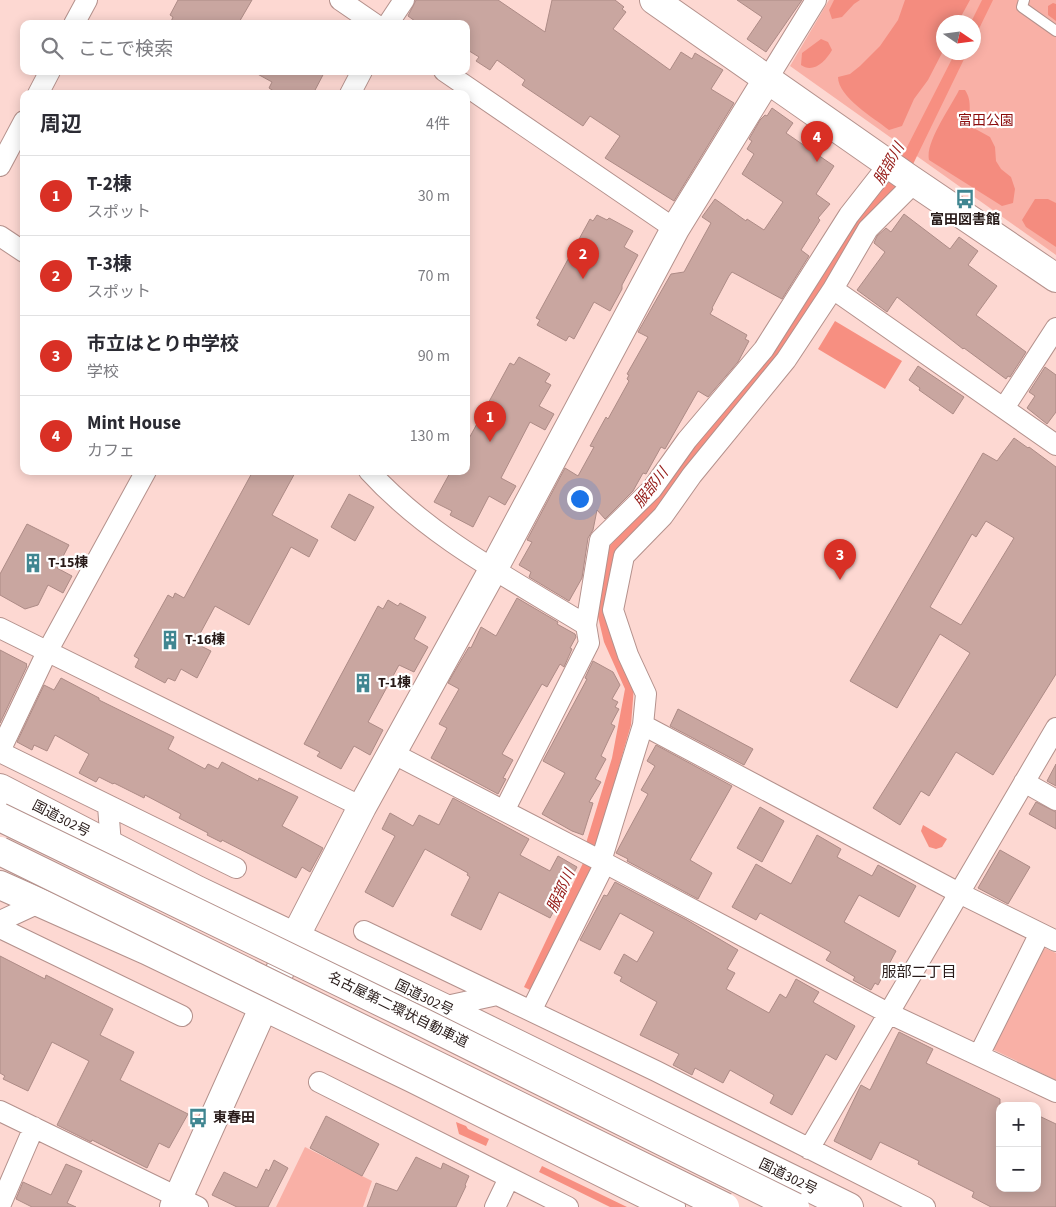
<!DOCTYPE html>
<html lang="ja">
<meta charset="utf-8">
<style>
:root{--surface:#fff;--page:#f7f7f7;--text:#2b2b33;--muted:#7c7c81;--line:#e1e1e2;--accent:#d93025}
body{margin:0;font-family:"Source Sans 3","Noto Sans JP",sans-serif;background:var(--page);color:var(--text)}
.controls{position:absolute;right:15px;bottom:15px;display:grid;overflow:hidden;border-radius:10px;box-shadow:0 2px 12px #0003}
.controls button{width:45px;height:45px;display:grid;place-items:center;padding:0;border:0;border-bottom:1px solid var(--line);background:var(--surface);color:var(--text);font:25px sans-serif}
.compass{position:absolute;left:936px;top:15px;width:45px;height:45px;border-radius:50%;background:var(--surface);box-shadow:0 2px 12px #0003;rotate:103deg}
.you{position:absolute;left:579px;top:498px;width:18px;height:18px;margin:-12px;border:4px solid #fff;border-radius:50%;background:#1a73e8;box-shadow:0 0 0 8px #1a73e833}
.badge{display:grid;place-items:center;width:32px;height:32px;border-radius:50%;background:var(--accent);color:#fff;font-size:16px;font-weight:700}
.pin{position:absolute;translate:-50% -41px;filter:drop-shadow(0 1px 2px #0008)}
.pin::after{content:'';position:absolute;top:26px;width:18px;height:15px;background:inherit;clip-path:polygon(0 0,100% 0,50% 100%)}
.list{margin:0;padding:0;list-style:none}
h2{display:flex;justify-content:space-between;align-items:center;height:65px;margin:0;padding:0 20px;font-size:21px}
h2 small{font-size:16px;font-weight:400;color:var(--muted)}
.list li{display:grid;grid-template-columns:32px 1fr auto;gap:15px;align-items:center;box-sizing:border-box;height:80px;padding:0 20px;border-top:1px solid var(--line)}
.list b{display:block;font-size:19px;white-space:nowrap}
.list p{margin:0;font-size:16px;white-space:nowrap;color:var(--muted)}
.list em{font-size:16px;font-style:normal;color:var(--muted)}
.icon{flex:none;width:28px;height:28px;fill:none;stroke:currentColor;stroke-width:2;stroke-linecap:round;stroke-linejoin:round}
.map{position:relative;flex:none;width:1056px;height:1207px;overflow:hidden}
.search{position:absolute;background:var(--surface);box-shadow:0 2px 12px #0003;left:20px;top:20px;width:450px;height:55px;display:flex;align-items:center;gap:12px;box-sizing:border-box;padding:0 18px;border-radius:10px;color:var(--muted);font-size:19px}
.panel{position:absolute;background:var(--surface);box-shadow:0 2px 12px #0003;left:20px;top:90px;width:450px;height:385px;border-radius:10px}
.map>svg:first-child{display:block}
.green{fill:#f9b0a6;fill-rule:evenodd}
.forest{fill:#f48c7f}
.water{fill:#f78f81}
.building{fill:#c9a6a0;stroke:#ad8b86;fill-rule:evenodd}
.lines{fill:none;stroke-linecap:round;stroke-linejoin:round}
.lane-casing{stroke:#b4918c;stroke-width:12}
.street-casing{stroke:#b4918c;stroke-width:22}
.secondary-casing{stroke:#b4918c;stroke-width:30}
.highway-casing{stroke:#b4918c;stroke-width:30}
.lane{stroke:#fff;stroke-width:10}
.street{stroke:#fff;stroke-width:20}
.secondary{stroke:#fff;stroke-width:28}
.highway{stroke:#fff;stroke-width:28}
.highway-bridge-casing{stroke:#b4918c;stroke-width:30;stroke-linecap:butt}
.highway-bridge{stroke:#fff;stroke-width:28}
.labels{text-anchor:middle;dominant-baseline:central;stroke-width:4.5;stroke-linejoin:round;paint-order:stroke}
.park-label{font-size:14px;fill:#8b0c0c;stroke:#fff}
.poi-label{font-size:14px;font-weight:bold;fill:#281b19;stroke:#fff;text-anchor:start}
.street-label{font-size:14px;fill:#281b19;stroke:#fff}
.water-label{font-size:15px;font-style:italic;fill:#941915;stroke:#fff}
.neighbourhood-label{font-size:15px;fill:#281b19;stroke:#fff}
</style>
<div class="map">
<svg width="1056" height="1207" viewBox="0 0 1056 1207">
<rect width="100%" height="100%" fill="#fdd8d2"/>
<path class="green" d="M829,0h227v255l-266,-189zM944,22h30v30h-30z
M1045,948l11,5v127l-62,-30 -3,-7 48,-92z
M305,1147l67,34 -9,26h-87z"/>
<path class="forest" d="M834,0h26l-6,4 -12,13 -10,2 -3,-9z
M905,0h65l-12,22h-14l-1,29 -15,29 -14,19 -12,27 -13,4c-15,-12 -51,-33 -51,-53l12,-3 10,-8 20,-20 18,-26z
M1053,3l3,1v17l-8,-6v-9z
M821,39l7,3 4,8c-6,11 -19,24 -31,15l1,-12z
M959,90h6c8,12 3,22 5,36l20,11 5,10 1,14 5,8 10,8 4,12 -2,14 -11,3 -73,-46c-4,-18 22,-53 30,-70z
M1035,199h13l8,4v44l-30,-20 -4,-7z"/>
<path class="water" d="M982,0h11l-19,39v-17h-3z
M955,53h12l-67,138 -118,164 -124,156 -43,43 19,132 -3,39 -34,118 -4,27 -61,121 -8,-4 59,-124 4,-23 25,-82 13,-69 -21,-47 -9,-38 11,-54 51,-56 199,-274 27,-34 22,-35z
M835,321l67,40 -17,28 -67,-40z
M923,825l24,14 -5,8 -6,2 -7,-2 -8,-16z
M456,1122l10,4 2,3 21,10 -3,7 -27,-12z
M542,1166l85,41h-17l-71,-35z"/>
<path class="building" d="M178,0h74l-14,24h-68l3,-7 -3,-2z
M416,0h82l47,32 7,-32h63l9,7 -2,2 4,3 -13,17 57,41 11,-18 11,7 3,-6 28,17 -12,19 23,14 -60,98 -69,-43 15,-22 -30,-20 -7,10 -61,-41 3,-5 -28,-20 -7,10 -14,-9 3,-4 -13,-8v-25h-47l-11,-8z
M737,0h65l-36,52 -19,-13 15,-22z
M252,71h73l-12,23h-35l-9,-6 3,-6z
M772,108l21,15 -7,10 48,33 -18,28 14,10 -12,14 2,2 -19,30 8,6 -27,43 -50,-27 -3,4 -17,32 1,1 -3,5 37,21 -2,4 4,2 -11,21 -30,35 -10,-6 -33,58 -4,-2 -15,27 -3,-1 -10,18 -28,28 -8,-9 -4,20 -5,8 -6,40 -13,23 -40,-24 2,-5 -12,-7 13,-23 -5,-2 38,-72 13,8 16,-29 -4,-1 16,-29 2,2 21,-38 -2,-2 2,-4 -2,-1 21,-37 -10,-5 33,-58 13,-2 27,-49 -9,-6 13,-18 31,22 1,-2 17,11 19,-28 -41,-28 12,-20 -7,-5 5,-8 -3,-2 11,-19 5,-5 2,1z
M904,214l46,35 9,-12 19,14 -10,14 29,21 -21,29 50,37 -16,25 -2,-1 -2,3 -42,-31 -1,1 -66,-52 -10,15 -30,-22 28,-38 -11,-9 3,-7 9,-8 5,4z
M597,215l10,5 2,-2 24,13 -9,16 14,8 -16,30v4l-12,22 -16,-9 -20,37 -5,-3 -3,5 -29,-16 3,-5 -4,-2 54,-99 3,2z
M519,357l31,17 -5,8 6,3 -12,21 15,8 -9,16 -15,-8 -29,56 15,8 -11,19 -16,-9 -16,31 -23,-12 2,-4 -18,-9 17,-31h15v-27l44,-81 4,2z
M918,366l46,31 -11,17 -34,-24 1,-2 -11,-8z
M1045,367l11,8v37l-9,12 -20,-16 8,-12 -6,-4z
M1014,438l14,10 1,-1 27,20v207l-63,101 -37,-23 -27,44 -8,-5 -21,34 -27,-17 97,-155 -30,-19 -43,74 -47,-27 133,-228 14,8zM986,521l28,17 -53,87 -31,-18 42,-73 4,3z
M253,471h43l-24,44 46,25 -9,17 -18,-10 -42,78 -34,-19 -20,37 16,8 -14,27 -16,-9 -6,12 -7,-3 -3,5 -30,-16 4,-8 -5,-3 34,-61 5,3 2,-5 9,5z
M349,494l25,13 -19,34 -24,-14z
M27,524l42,21 -12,23 15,8 -9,17 -15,-8 -10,20 -13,4 -25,-14v-21z
M517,598l41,24 -1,2 18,10 1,3 -6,11 2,1 -8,18 -4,-3 -13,23 -5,-3 -40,70 11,6 -10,18 3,1 -8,15 -67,-36 16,-30 -8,-4 20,-35 -11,-6 5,-9 16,-27 2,1 10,-21 15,9z
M388,600l10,6 2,-3 26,14 -12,22 14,8 -14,25 -15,-7 -31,57 15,8 -13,25 -16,-9 -13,23 -24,-13 3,-4 -16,-8 74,-138 5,3z
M0,650l27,14 -1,1 1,1 -27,57z
M593,661l20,11 7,13 -8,14 6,3 -3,5 4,2 -8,15 4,2 -14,30 5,3 -11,20 6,3 -12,20 4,1 -10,32 -11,-4 -30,-17 23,-41 -22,-12 44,-82 -2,-1z
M61,678l38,20v2l75,37 -6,12 37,20 3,-5 10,5 4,-7 36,19 1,-3 39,19 -16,29 41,22 -13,24 -8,-5 -6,11 -74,-38 -1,2 -14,-7 1,-2 -29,-15 2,-4 -36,-19 -1,3 -30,-15 -1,1 -14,-7 -3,5 -17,-9 10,-19 -34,-19 -8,16 -13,-6 -2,5 -15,-8 27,-57 10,5z
M678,709l75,40 -9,16 -74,-39z
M656,745l76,41 -42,74 22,13 -14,26 -71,-38 1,-2 -12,-6 32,-59 -7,-4 14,-24 -8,-5z
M1056,764v22l-9,-5z
M453,798l76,41 -9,16 30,16 8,-15 19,11 -27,51 -51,-26 -18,38 -30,-15 19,-38 -3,-2 1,-2 -43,-24 -32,58 -28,-15 30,-56 -13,-7 8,-16 23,13 6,-11 20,10z
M1036,802l20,10v17l-27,-15z
M760,807l24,14 -22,41 -25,-14z
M817,835l24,14 -4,8 35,19 6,-11 38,21 -17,31 -40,-22 -15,27 52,29 -18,34 -3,-2 -4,7 -18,-10 2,-3 -29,-17 5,-8 -71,-39 -4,7 -24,-13 24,-43 35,20z
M1000,850l30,17 -22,37 -30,-16z
M615,882l72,38 51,30 -11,19 8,4 -9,16 43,24 11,-19 6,4 10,-19 23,13 -6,10 42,24 -19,34 -10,-6 -34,61 -22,-12 4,-8 -44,-25 -7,13 -28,-15 -3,7 -19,-10 6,-11 -39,-19 17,-33 -37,-21 2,-4 -8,-4 10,-19 13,8 17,-30 -34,-19 -20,37 -20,-10 24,-45 3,1z
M0,956l45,23 1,-4 67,34 -13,26 34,17 -14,28 68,34 -19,34 -10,-5 -12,25 -55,-28 -1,2 -34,-17 32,-64 -37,-19 -24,49 -25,-12 2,-3 -5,-3z
M899,1032l34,17 -7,14 74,36v89h37v-73l19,9v83h-65l-19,-10 2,-5 -56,-28 1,-3 -39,-19 -9,18 -37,-19 27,-56 9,5z
M326,1116l53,28 -17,32 -52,-28z
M416,1157l25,12 2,-6 26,13 -4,9 1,1 -10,21h-89l9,-24 21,8z
M274,1160l14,8 -20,39h-31l-25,-12 12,-23 33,16 9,-19 3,2z
M66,1164l16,7 -15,32 9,4h-44l-16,-8 7,-17 28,13z"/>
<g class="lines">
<defs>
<path id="lane" d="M1024,0l-2,7 34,24"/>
<path id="street" d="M340,0l35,24
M74,24l13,-24
M388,24l16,-24
M444,71l231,158
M768,78l48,-78
M38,94l12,-23
M350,94l12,-23
M0,166l24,-45
M0,236l24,16
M833,289l223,156
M1004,408l52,-80
M369,471c60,66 142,108 217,154l3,18 -85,168
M586,625l14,-85 52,-51 35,-49 77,-91 85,-134 40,-51
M0,628l362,179
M643,725l316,168 97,48
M0,751l47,-99 99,-181
M0,752l236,116
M392,753l213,110 283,150 168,79
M1024,782l32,18
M108,806l3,39
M601,861l42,-136 3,-31 -18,-39 -15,-45 11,-54 39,-40 29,-41 94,-115 47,-71 35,-60 47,-47
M0,921l41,-19
M0,928l182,88
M364,931l292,140 269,136
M442,1007l55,-12
M531,1011l74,-148
M979,1055l61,-122
M319,1082l249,125
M0,1111l198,96
M809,1149l247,-421
M0,1206l34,-79
M495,1207l14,-29"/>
<path id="secondary" d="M654,0l253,177 149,101
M174,1207l121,-270 67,-130 132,-239 181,-339 93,-151"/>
<path id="highway" d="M0,788l197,102 245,117 407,200
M0,885l146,65 266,128 259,129"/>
</defs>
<use href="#lane" class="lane-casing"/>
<use href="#street" class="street-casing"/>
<use href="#secondary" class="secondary-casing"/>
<use href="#highway" class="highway-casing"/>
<use href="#lane" class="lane"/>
<use href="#street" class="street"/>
<use href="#secondary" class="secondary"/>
<use href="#highway" class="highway"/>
<defs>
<path id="highway-bridge" d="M0,817l420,204 375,186
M0,851l725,356"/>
</defs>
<use href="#highway-bridge" class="highway-bridge-casing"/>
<use href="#highway-bridge" class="highway-bridge"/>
</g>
<defs>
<symbol id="bus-bare" viewBox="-9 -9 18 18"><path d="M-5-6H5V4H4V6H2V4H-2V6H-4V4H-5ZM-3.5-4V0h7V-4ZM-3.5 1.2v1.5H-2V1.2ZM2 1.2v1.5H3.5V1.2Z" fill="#408691" stroke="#fff" stroke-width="2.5" paint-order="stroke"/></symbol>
<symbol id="building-bare" viewBox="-9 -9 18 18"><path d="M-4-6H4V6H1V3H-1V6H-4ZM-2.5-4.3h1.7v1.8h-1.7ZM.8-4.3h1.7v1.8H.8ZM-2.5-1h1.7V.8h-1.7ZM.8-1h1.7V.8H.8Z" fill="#408691" stroke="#fff" stroke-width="2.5" paint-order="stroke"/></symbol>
</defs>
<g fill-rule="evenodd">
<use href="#bus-bare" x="951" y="185" width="28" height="28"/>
<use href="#building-bare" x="19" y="549" width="28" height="28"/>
<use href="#building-bare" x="156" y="626" width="28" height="28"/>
<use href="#building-bare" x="349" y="669" width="28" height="28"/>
<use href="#bus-bare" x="184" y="1104" width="28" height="28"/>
</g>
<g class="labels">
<g class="park-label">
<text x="986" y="121">富田公園</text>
</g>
<g class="poi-label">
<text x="965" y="220" text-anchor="middle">富田図書館</text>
<text x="48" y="563">T-15棟</text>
<text x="185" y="640">T-16棟</text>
<text x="378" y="683">T-1棟</text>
<text x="213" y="1118">東春田</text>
</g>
<g class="street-label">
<text transform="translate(61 819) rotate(27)">国道302号</text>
<text transform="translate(424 998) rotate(26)">国道302号</text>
<text transform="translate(398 1010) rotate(26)">名古屋第二環状自動車道</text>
<text transform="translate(788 1177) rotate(26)">国道302号</text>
</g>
<g class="water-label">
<text transform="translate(889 164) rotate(-60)">服部川</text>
<text transform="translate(651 488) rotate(-52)">服部川</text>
<text transform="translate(561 891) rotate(-65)">服部川</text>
</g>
<g class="neighbourhood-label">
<text x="919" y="972">服部二丁目</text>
</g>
</g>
</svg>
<div class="controls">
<button>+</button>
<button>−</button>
</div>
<svg class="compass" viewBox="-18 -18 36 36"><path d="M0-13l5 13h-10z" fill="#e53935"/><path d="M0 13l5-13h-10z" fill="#7c7c81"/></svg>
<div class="you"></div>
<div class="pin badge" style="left:490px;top:442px">1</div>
<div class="pin badge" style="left:583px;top:279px">2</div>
<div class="pin badge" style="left:840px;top:580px">3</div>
<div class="pin badge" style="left:817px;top:162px">4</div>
<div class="search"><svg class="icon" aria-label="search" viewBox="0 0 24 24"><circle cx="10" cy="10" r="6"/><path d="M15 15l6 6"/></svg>ここで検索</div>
<section class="panel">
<h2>周辺<small>4件</small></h2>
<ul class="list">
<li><span class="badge">1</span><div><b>T-2棟</b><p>スポット</p></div><em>30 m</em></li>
<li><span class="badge">2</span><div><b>T-3棟</b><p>スポット</p></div><em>70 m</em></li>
<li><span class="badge">3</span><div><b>市立はとり中学校</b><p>学校</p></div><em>90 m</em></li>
<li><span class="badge">4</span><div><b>Mint House</b><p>カフェ</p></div><em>130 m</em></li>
</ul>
</section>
</div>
